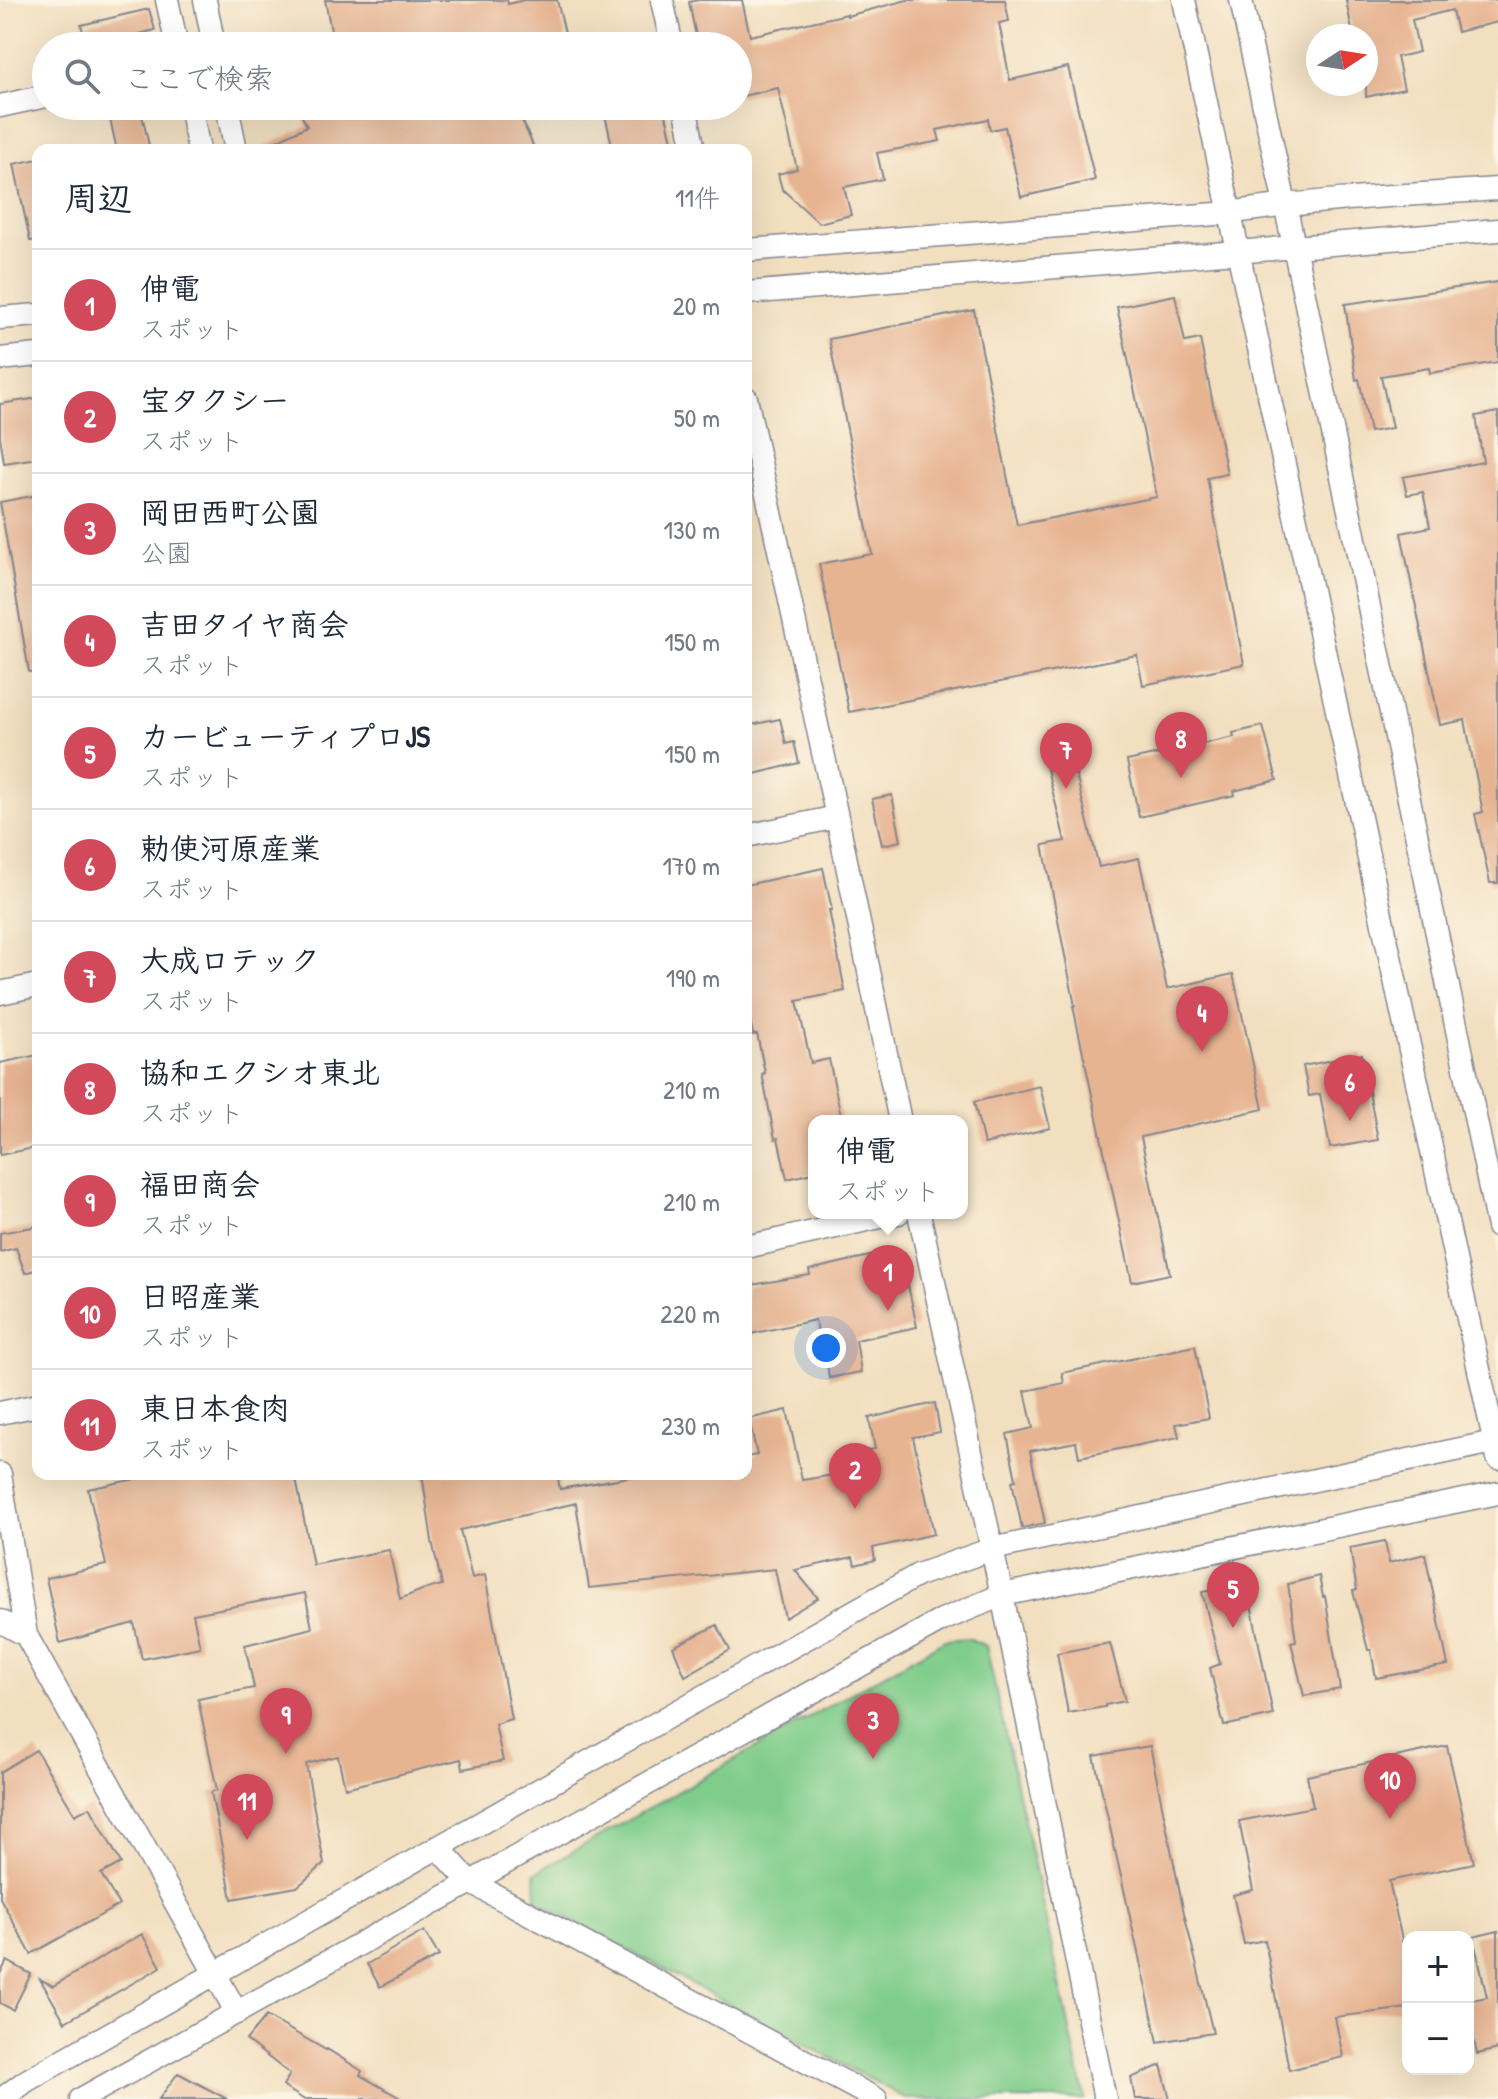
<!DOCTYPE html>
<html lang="ja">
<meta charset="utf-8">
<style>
:root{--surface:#fff;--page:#f6f6f7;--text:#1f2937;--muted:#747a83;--line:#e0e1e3;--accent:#d1495b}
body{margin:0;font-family:"Patrick Hand","Klee One",sans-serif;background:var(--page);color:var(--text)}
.controls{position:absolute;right:24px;bottom:24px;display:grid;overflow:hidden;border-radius:16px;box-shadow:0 8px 32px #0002}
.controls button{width:72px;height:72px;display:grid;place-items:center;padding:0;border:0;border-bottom:2px solid var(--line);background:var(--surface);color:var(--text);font:40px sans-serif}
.compass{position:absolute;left:1306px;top:24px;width:72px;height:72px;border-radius:50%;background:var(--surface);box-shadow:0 8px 32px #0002;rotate:78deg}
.you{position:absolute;left:826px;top:1348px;width:28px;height:28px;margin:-20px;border:6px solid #fff;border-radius:50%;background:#1a73e8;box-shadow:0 0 0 12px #1a73e833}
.badge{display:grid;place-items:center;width:52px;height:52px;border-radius:50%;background:var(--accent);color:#fff;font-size:26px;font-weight:700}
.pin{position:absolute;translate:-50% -66px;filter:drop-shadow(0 2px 4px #0008)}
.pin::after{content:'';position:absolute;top:42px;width:28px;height:24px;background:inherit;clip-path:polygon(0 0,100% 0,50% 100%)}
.popup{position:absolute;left:808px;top:1115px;width:160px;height:104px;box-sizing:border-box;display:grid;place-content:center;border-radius:16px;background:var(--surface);filter:drop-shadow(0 2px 6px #0005);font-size:26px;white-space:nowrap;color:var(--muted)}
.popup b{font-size:30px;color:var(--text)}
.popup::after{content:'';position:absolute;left:50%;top:100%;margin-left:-16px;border:16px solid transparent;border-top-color:var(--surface)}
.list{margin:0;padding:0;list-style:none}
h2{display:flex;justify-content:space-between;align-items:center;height:104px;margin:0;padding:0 32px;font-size:34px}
h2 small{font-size:26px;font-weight:400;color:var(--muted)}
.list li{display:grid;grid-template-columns:52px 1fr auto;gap:24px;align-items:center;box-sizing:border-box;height:112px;padding:0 32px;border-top:2px solid var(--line)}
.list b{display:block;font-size:30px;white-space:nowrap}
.list p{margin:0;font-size:26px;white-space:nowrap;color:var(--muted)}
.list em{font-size:26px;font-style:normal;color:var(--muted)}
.icon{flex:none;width:44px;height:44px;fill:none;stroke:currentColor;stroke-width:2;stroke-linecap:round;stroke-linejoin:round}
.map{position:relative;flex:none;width:1498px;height:2099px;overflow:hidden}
.search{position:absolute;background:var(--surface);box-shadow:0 8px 32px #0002;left:32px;top:32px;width:720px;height:88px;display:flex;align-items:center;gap:20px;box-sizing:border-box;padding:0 28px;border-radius:44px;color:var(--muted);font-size:30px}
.panel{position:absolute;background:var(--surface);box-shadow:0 8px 32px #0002;left:32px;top:144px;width:720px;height:1336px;border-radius:16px}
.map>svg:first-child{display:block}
.green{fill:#80cd8b;stroke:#4e7e74;stroke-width:2}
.building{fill:#e7b492}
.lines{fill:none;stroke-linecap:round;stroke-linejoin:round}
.minor-casing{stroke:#86878f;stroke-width:25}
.minor{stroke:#fff;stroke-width:22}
</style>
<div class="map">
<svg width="1498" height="2099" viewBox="0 0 1498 2099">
<rect width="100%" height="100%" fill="#fcf5e5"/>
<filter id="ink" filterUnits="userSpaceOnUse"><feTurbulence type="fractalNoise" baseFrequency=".0125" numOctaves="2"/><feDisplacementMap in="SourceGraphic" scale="16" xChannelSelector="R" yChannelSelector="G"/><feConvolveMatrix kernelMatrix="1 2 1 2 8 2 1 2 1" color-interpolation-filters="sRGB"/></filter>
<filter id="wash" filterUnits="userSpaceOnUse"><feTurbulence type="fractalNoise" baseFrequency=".006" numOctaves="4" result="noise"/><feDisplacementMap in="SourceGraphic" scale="32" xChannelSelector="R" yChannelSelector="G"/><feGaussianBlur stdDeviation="1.8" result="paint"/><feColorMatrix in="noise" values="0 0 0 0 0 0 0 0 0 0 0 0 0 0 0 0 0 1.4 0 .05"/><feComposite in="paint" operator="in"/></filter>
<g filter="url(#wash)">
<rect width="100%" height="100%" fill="#f2dfc0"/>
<path class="green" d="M968,1638l18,8 99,453h-178l-371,-198 -1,-28 410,-233z"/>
<g id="blocks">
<path class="building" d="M325,0h182l1,4 16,-4h33l11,46h-234z
M698,0h44l8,36 97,-22v2l60,-16h98l4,21 -10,2 11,57 58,-13 27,113 -74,17 -16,-70 -15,3 -2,-11 -51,11 3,11 -63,12 6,26 -39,8 7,28 -32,8 -37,-34 -4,-15 19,-5 -19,-81 -40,9v-51h-40l-9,-44z
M1346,0h152v22l-41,10 -5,-22 -40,10 7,32 -22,5 7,32 -38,8v-61h-13z
M149,9l6,21 -51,13 1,3h-18l-6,-21z
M107,106h33l10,44h-33z
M308,106h208l19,44h-277l49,-24 -8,-15z
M603,106h61l10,44h-61z
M38,159v81l-8,1 -16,-77z
M1498,282v80l-68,11 -1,-5 -48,8 11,52 -22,4 -11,-53 -3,1 -11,-76z
M1175,295l10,47 15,-3 27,135 -20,4 37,186 -101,21 -6,-30 -288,57 -30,-148 53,-10 -43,-215 145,-29 43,215 140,-28 -40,-190z
M38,398v60l-34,5 -4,-27v-32z
M1498,412v471h-8l-15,-69 8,-2 -18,-92 -25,5 -39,-192 29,-6 -7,-35 -16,3 -4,-18 80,-15 -7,-46z
M38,495v176l-9,1 -29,-170z
M780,719l6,25 8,-2 5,21 -49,12 -4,-22 5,-1 -5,-26z
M1263,726l14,54 -43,11 1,4 -96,22 -12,-56 107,-24 -1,-4z
M1071,755l28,112 40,-9 28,131 66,-15 30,135 -122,28 29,137 -38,8 -59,-276h2l-32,-161 22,-4 -20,-80z
M892,795l9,46 -19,4 -10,-46z
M823,868l9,42h-3l16,81 -48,10 14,62 18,-4 13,62h-28v52l-27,6 -9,-41 -3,1 -13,-65 3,-1 -8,-39 -4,1 -7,-37v-113z
M1362,1054l16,86 -48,8 -10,-54 -11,2 -6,-30z
M38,1055v92l-38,8v-92z
M1040,1086l10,42 -66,16 -10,-42z
M38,1226v43l-13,4 -9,-25 -16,4v-19z
M887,1252l9,36 12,-3 9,42 -61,13 5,32 -32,6 -5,-41 -4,1 -5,-18 -69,15v-49l64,-11 -1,-5z
M1195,1346l14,72 -33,6 3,13 -100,20 -3,-15 -46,9 15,72 -23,5 -10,-47 4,-1 -9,-46 26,-6 -8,-37 39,-8 -2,-10z
M935,1403l5,29 -27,5 21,97 -61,14 2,12 -20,5 -2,-8 -58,13 23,28 -33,20 -10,-49 -186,19 -13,-85 -116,27 12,48 13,-3 26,144 -16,5 8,37 -40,8 -2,-10 -116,29 -7,-32 -32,8 18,100 -27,23 -65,12 -21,-107 6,-2 -19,-91 56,-11 -9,-43 67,-17 -7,-35 -112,21 7,33 -58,12 -8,-36 -74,20 -14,-65 60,-13 -18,-76 71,-15h136l18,91 76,-15 11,49 22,-9 20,-5 -10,-44 -10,-67h135l3,15 86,-15h100v-17l11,-2 -8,-36 38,-9 15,70 38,-6 -4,-18 39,-7 -6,-31z
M1385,1541l4,22 36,-9 23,111 -72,13 -5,-28h-3l-15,-59 4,-1 -7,-42z
M1319,1576l4,21 2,-1 15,93 -36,7 -13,-54 5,-1 -8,-57z
M1247,1584l26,131 -49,11 -14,-58 10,-4 -18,-72z
M717,1625l13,25 -45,26 -12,-29z
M1110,1643l15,58 -20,4v2l-37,6 -11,-60z
M1150,1746l34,167 29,120 -55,9 -64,-286z
M1447,1746l27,117 -85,18 19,86v41l-73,9 8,40 -54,13 -24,-130 -21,4 -11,-49 20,-5 -14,-69 74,-14 -6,-31z
M36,1750l39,65 15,-8 31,56 -20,11 18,31 -88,49 -31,-56v-126z
M424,1931l15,25 -59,31 -13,-23z
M1498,1931v118l-21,5 -9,-42v-11l19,-4 -14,-60z
M142,1934l19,33 -96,55 -25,-43 13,7z
M7,1961l24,13 -18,36 -13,-7v-29z
M266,2016l60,34 1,-1 35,22 -2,4 42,24h-99l-20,-13 7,-12 -44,-34z
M1161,2065l9,34h-35l-4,-21z
M178,2073l49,26h-68z"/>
</g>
</g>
<g filter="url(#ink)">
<use href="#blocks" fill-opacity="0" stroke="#86878f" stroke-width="2"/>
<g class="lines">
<defs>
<path id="minor" d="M167,0l10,46
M205,0l9,46
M662,0l10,46
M1184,0l314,1458
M1241,0l53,246 204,981
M0,106l46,-10
M190,106l9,44
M227,106l9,44
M685,106l9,44
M746,250l483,-37c89,-14 179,-18 269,-24
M746,293l752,-63
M0,318l38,-3
M0,359l38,-4
M746,398l91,419 63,304
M746,836l91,-19
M0,993l38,-8
M919,1213l83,382 103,504
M746,1247l152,-34
M0,1413l38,-8
M0,1474l26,161 211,378
M0,1621l26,14
M438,1847l32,35 406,217
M2,2099l24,-18 892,-506 74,-26 506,-108
M81,2099l861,-479 60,-25 496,-102"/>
</defs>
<use href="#minor" class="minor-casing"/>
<use href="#minor" class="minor"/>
</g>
</g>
</svg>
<div class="controls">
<button>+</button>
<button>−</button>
</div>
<svg class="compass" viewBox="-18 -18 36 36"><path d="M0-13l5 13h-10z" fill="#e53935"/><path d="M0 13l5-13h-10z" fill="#747a83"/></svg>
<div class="you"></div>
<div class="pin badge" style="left:888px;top:1311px">1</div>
<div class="popup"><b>伸電</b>スポット</div>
<div class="pin badge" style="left:855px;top:1509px">2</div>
<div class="pin badge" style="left:873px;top:1759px">3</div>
<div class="pin badge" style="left:1202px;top:1052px">4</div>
<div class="pin badge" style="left:1233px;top:1628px">5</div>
<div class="pin badge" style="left:1350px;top:1121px">6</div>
<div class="pin badge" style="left:1066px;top:789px">7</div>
<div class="pin badge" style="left:1181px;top:778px">8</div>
<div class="pin badge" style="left:286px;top:1754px">9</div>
<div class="pin badge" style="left:1390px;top:1819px">10</div>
<div class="pin badge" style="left:247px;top:1840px">11</div>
<div class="search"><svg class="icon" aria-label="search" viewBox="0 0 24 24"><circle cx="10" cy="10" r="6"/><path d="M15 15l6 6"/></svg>ここで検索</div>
<section class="panel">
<h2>周辺<small>11件</small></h2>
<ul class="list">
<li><span class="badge">1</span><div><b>伸電</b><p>スポット</p></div><em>20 m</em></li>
<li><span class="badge">2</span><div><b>宝タクシー</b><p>スポット</p></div><em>50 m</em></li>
<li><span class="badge">3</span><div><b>岡田西町公園</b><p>公園</p></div><em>130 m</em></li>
<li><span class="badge">4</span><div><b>吉田タイヤ商会</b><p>スポット</p></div><em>150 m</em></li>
<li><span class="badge">5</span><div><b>カービューティプロJS</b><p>スポット</p></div><em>150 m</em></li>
<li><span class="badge">6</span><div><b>勅使河原産業</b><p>スポット</p></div><em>170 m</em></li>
<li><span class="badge">7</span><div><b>大成ロテック</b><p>スポット</p></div><em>190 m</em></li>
<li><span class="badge">8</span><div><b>協和エクシオ東北</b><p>スポット</p></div><em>210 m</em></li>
<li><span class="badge">9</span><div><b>福田商会</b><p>スポット</p></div><em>210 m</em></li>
<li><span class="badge">10</span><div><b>日昭産業</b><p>スポット</p></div><em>220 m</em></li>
<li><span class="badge">11</span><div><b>東日本食肉</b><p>スポット</p></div><em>230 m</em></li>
</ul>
</section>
</div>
